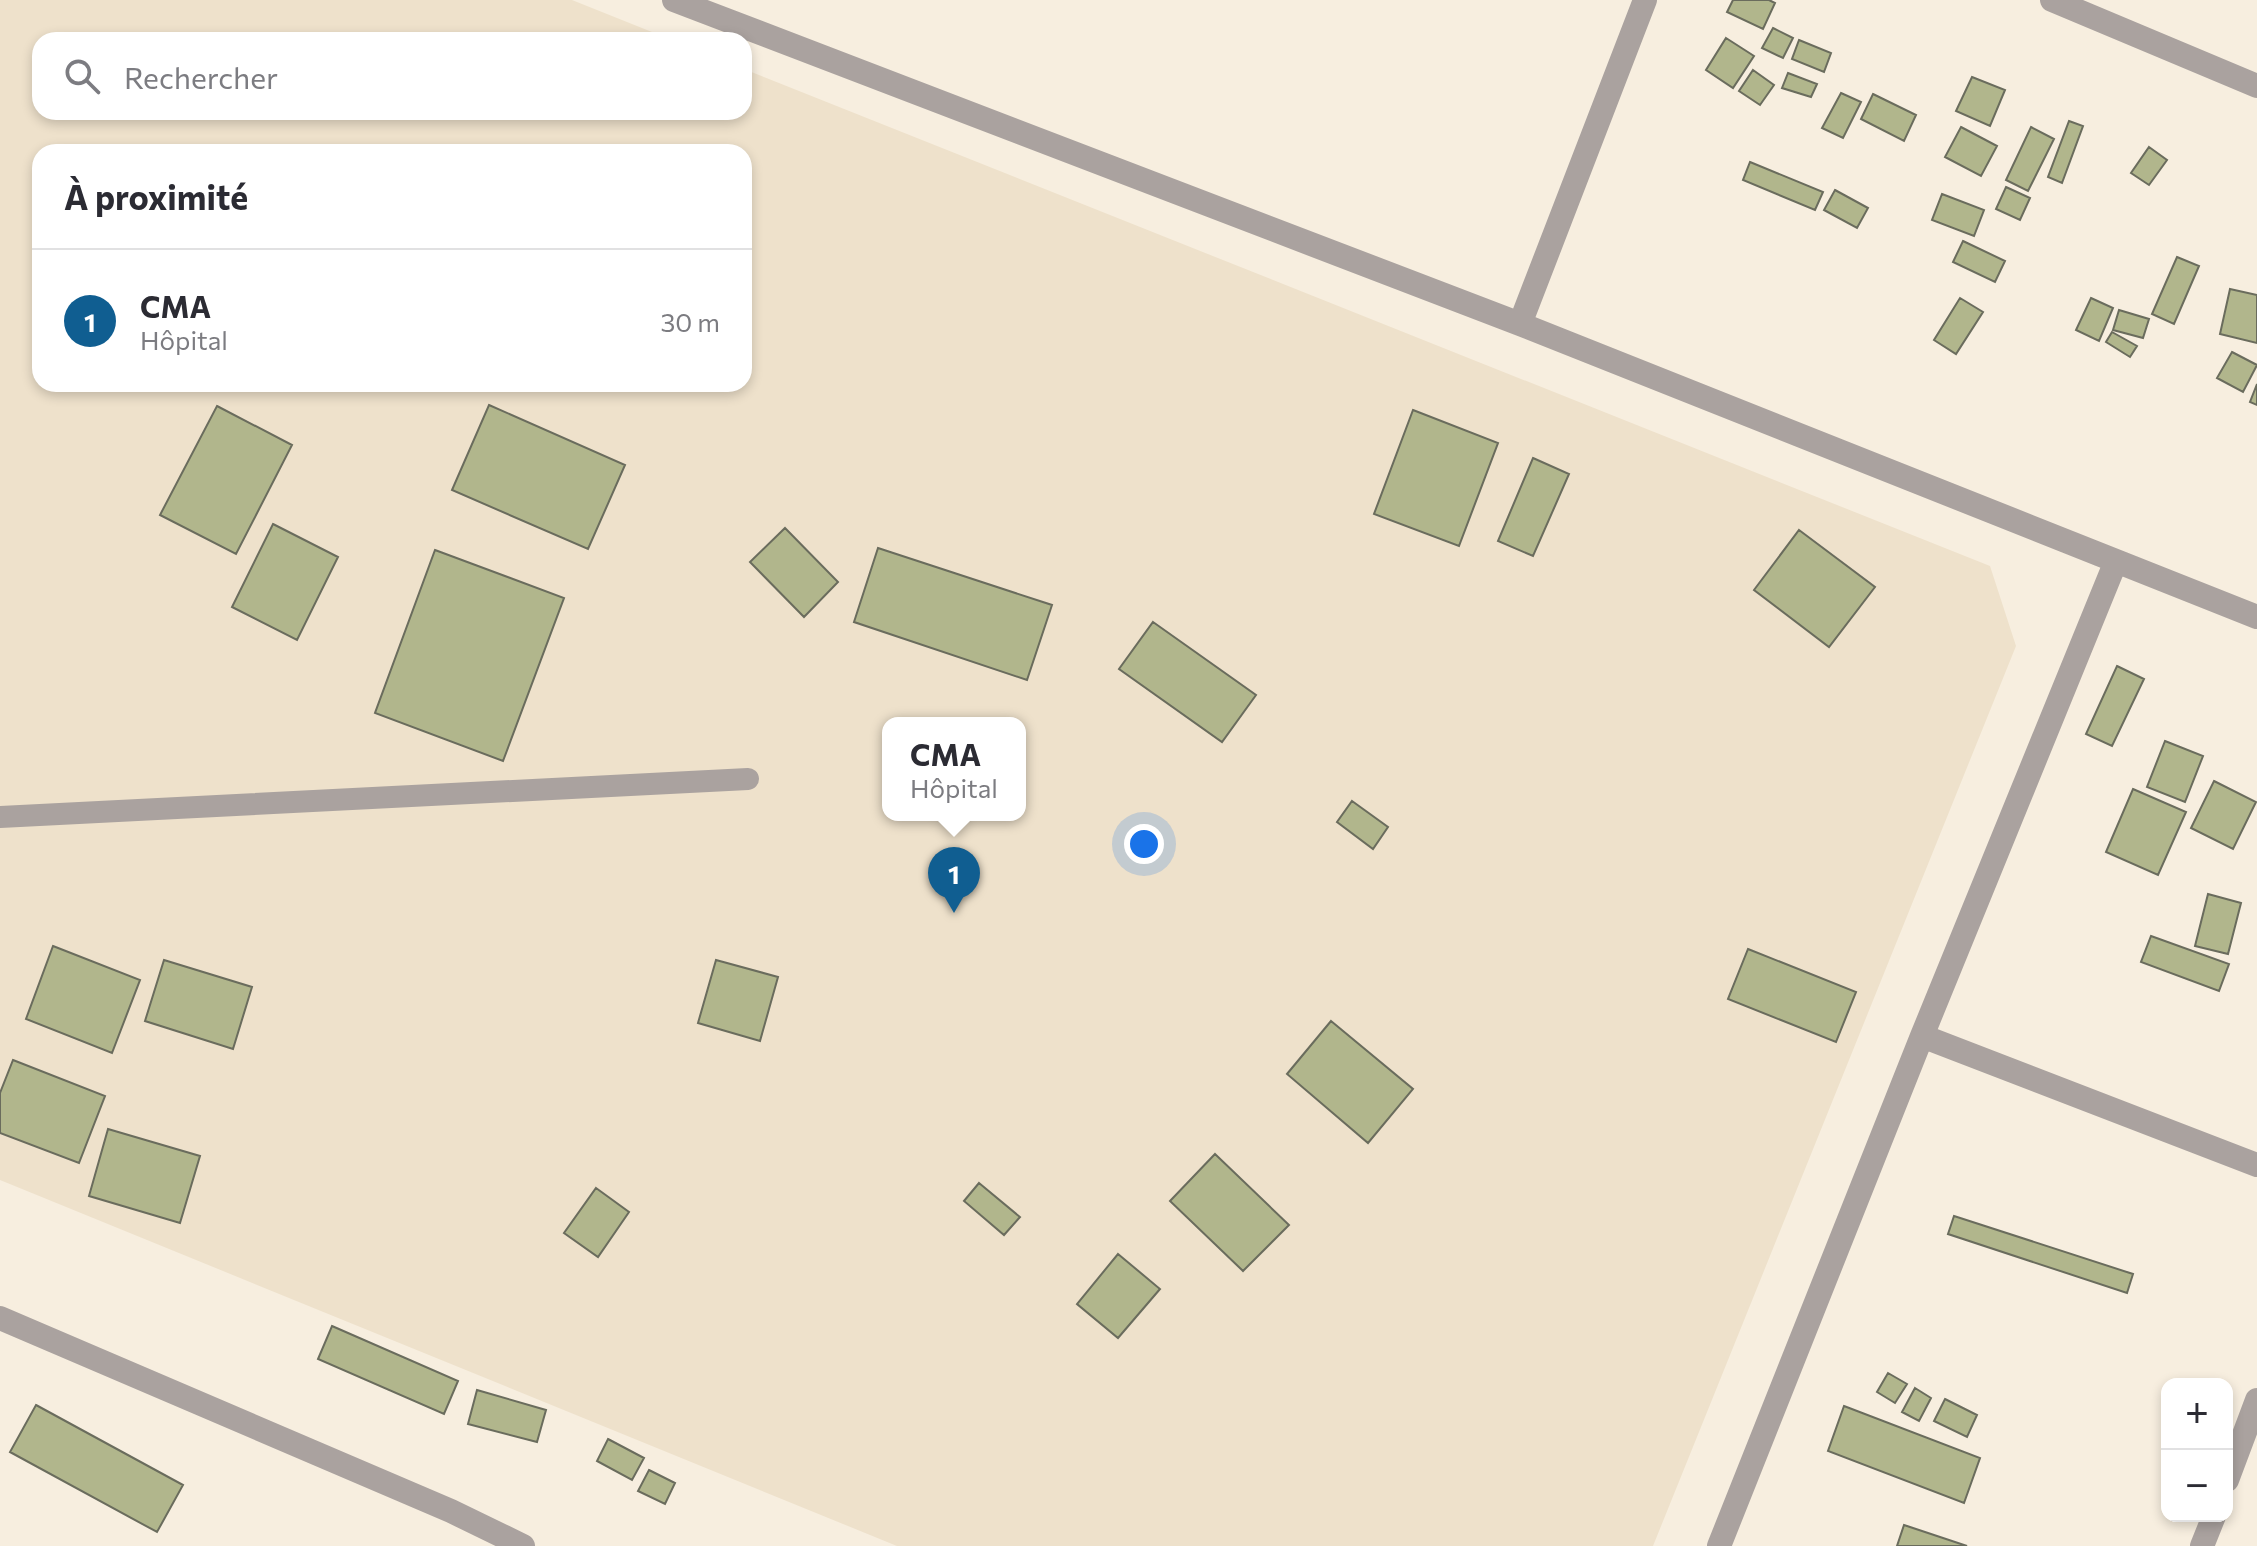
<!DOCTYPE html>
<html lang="fr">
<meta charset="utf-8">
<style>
:root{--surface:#fff;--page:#f2f2f3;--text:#2b2b33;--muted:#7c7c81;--line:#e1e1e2;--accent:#105e91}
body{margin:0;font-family:Commissioner,sans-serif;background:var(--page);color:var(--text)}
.controls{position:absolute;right:24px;bottom:24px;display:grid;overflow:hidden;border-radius:16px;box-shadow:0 4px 12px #0003}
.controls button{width:72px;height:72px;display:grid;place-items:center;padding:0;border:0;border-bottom:2px solid var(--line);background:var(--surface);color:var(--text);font:40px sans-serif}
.you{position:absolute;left:1144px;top:844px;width:28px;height:28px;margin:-20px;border:6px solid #fff;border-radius:50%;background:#1a73e8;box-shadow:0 0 0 12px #1a73e833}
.badge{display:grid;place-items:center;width:52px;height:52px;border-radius:50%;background:var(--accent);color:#fff;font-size:26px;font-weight:700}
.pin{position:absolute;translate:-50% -66px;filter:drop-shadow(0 2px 4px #0008)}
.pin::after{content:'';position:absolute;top:42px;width:28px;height:24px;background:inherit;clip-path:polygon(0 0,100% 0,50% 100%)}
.popup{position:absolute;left:882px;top:717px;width:144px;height:104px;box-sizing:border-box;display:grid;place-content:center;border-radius:16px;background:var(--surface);filter:drop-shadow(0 2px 6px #0005);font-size:26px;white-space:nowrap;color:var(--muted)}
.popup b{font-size:30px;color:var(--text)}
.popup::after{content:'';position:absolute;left:50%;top:100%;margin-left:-16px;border:16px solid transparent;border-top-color:var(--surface)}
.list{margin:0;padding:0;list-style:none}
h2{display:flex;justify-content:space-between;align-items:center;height:104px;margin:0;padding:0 32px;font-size:34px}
h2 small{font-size:26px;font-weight:400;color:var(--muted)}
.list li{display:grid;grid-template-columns:52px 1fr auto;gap:24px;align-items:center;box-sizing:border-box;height:144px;padding:0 32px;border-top:2px solid var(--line)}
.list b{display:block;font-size:30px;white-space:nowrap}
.list p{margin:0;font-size:26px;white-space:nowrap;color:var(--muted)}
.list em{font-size:26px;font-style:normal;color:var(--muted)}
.icon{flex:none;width:44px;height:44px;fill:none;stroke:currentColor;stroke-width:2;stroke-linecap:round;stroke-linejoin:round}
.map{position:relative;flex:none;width:2257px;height:1546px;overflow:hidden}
.search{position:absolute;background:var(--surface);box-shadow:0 4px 12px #0003;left:32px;top:32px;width:720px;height:88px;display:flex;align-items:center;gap:20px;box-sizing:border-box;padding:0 28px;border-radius:24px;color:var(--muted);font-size:30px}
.panel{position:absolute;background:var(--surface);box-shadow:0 4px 12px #0003;left:32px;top:144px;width:720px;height:248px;border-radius:24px}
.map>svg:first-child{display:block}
.built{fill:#eee1cb;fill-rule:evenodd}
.building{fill:#b1b68c;stroke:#6a6c5d;stroke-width:2}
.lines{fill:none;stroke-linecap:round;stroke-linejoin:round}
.service{stroke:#aaa29f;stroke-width:22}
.minor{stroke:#aaa29f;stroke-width:24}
</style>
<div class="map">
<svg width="2257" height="1546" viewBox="0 0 2257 1546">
<rect width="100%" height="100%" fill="#f7eedf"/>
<path class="built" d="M0,0h572l100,40h-632v72h704v-43l1246,497 26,80 -363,900h-756l-897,-366zM40,152h704v232h-704zM888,723h132v92h-132z"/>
<path class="building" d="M1733,0h36l6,3 -12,26 -36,-17z
M1773,28l20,10 -10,20 -21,-10z
M1726,38l28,18 -21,32 -27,-18z
M1799,40l32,13 -7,19 -32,-13z
M1753,70l21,15 -14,20 -21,-14z
M1788,73l29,11 -6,13 -29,-9z
M1972,77l33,13 -15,36 -34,-15z
M1841,93l20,9 -18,36 -21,-10z
M1873,94l43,21 -12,26 -43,-22z
M2069,121l14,5 -21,57 -14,-6z
M1961,127l36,19 -16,30 -36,-19z
M2031,127l23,12 -26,52 -22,-11z
M2149,147l18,13 -18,25 -18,-12z
M1750,162l73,30 -8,18 -72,-30z
M2006,187l24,11 -10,22 -24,-11z
M1835,190l33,18 -11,20 -33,-18z
M1942,194l42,16 -10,26 -42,-16z
M1963,241l42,20 -10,21 -42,-20z
M2177,257l22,9 -25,58 -22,-10z
M2230,289l27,6v48l-37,-9z
M1960,298l23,14 -27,42 -22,-14z
M2091,298l22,10 -14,33 -23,-11z
M2119,310l30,9 -6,19 -30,-8z
M2112,332l25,14 -7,11 -24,-15z
M2232,352l25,13 -14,27 -26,-14z
M2257,384v21l-7,-3z
M489,405l136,60 -37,84 -136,-59z
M217,406l75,39 -56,109 -76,-39z
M1413,410l85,33 -39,103 -85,-32z
M1533,458l36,16 -36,82 -35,-15z
M273,524l65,33 -41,83 -65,-33z
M785,528l53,54 -34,35 -54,-55z
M1799,530l76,57 -46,60 -75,-57z
M878,548l174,57 -25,75 -173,-58z
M435,550l129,48 -61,163 -128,-48z
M1153,622l103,73 -34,47 -103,-73z
M2117,666l27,13 -32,67 -26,-12z
M2165,741l38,15 -18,46 -38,-15z
M2214,781l42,21 -23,47 -42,-21z
M2133,789l53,23 -28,63 -52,-23z
M1352,801l36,26 -15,22 -36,-27z
M2208,894l33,9 -13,51 -33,-8z
M2151,936l78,28 -10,27 -78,-29z
M53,946l87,34 -28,73 -86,-34z
M1748,949l108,43 -20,50 -108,-43z
M164,960l88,27 -19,62 -88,-28z
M716,960l62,17 -18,64 -62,-18z
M1331,1021l82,68 -45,54 -81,-69z
M13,1060l92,36 -26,67 -79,-30v-40z
M108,1129l92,27 -20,67 -91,-27z
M1215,1154l74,71 -46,46 -73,-70z
M979,1183l41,34 -16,18 -40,-34z
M596,1188l33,24 -31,45 -34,-24z
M1954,1216l179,58 -6,19 -179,-59z
M1118,1254l42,35 -42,49 -41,-34z
M332,1326l126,55 -14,33 -126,-55z
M1888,1373l19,11 -12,19 -18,-11z
M1915,1388l16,10 -12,23 -17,-9z
M477,1390l69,20 -9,32 -69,-18z
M1945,1399l32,16 -10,22 -33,-16z
M36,1405l147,80 -26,47 -147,-80z
M1844,1406l136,52 -16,45 -136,-52z
M608,1439l36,19 -12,22 -35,-19z
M649,1470l26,13 -10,21 -27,-13z
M1904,1525l63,21h-70z"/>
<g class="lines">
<path class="service" d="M0,817l748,-38"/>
<path class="minor" d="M674,0l846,324 737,293
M2052,0l205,86
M1520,324l125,-324
M1922,1036l335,129
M0,1318l451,193 72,35
M2227,1480l30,-80
M1719,1546l203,-510 194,-475
M2202,1546l12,-30"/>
</g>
</svg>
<div class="controls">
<button>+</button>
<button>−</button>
</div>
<div class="you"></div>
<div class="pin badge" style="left:954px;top:913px">1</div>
<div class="popup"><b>CMA</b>Hôpital</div>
<div class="search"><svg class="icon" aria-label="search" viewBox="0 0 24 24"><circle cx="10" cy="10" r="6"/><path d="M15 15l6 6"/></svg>Rechercher</div>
<section class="panel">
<h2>À proximité<small></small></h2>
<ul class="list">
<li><span class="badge">1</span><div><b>CMA</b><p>Hôpital</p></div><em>30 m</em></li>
</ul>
</section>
</div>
